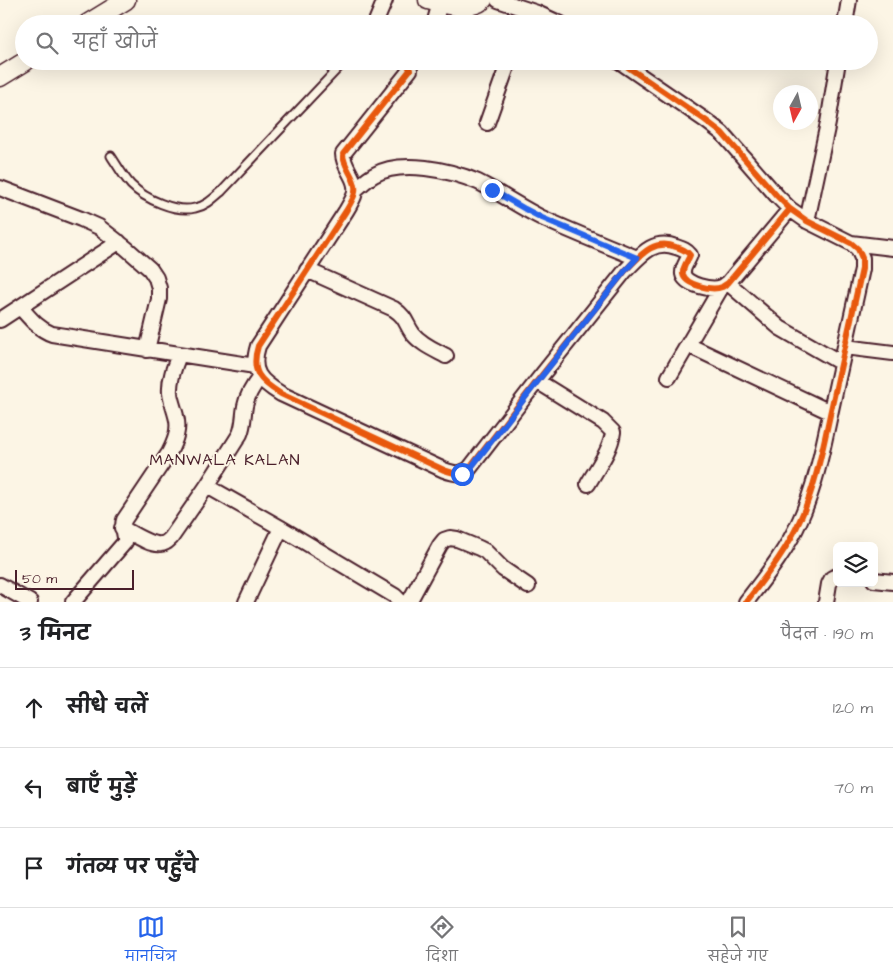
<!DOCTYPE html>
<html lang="hi">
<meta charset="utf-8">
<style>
:root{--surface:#fff;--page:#f2f2f2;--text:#202124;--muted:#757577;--line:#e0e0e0;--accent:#2563eb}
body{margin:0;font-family:"Architects Daughter","Playpen Sans Deva",sans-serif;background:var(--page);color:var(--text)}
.controls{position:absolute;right:15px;bottom:15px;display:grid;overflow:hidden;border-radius:8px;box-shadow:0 5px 20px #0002}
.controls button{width:45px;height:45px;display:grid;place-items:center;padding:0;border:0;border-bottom:1px solid var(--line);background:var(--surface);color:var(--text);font:25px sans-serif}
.compass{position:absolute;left:773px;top:85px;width:45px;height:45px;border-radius:50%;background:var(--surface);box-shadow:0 5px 20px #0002;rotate:188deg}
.scale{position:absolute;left:15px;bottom:12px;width:119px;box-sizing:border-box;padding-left:5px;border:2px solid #4a1f2b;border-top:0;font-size:14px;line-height:18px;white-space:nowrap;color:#4a1f2b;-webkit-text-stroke:4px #fcf5e5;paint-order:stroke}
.stop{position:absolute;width:15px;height:15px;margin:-11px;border:4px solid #2563eb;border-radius:50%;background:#fff}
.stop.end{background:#2563eb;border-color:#fff;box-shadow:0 1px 5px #0008}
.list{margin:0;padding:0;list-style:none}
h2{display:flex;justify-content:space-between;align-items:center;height:65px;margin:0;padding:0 20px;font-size:21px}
h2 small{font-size:16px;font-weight:400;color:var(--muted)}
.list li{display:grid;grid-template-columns:32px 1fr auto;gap:15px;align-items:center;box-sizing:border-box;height:80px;padding:0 20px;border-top:1px solid var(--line)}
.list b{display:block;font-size:19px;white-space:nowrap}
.list em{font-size:16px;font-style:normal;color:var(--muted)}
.icon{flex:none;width:28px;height:28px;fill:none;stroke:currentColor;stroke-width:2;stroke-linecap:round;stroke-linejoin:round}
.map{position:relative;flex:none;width:893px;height:602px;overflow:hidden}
.search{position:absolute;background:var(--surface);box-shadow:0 5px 20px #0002;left:15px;right:15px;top:15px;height:55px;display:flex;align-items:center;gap:12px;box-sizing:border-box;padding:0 18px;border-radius:28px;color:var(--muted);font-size:19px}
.sheet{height:305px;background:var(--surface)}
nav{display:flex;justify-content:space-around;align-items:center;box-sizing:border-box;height:70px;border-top:1px solid var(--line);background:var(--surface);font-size:14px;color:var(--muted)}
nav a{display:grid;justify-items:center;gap:2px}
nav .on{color:var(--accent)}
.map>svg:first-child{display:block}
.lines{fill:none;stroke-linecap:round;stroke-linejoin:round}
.service-casing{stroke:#4a1f2b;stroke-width:11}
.minor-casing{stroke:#4a1f2b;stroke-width:18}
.tertiary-casing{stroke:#4a1f2b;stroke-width:21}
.service{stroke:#fcf5e5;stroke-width:7}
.minor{stroke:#fcf5e5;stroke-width:14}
.tertiary{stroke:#fcf5e5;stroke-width:18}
.cycleway-casing{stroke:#fcf5e5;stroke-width:9}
.cycleway{stroke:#e8590c;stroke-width:6}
.route{stroke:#2563eb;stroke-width:6}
.labels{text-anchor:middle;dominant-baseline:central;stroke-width:4;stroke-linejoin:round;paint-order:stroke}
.quarter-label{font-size:16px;letter-spacing:1px;fill:#4a1f2b;stroke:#fcf5e5}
</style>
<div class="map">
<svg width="893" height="602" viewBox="0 0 893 602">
<rect width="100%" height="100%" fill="#fcf5e5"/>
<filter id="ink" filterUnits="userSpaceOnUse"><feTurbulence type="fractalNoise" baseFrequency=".02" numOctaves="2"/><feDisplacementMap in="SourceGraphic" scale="10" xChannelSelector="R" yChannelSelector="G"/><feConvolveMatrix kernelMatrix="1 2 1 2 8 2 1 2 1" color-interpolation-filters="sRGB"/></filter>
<g filter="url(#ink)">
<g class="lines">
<defs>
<path id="service" d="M111,156c6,9 12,20 20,29 14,14 45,28 64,23 11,-2 19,-10 27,-17l123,-130"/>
<path id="minor" d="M498,0l39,13 24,11
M375,24l10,-24
M434,24l6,-21
M522,24l5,-14
M845,24l4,-24
M405,61l3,4 2,5 -67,84c0,15 17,26 11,42 -2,5 -5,10 -8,15l-88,135c-8,26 2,35 23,48l163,76c11,4 15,5 25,-1l68,-88 88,-110c15,-15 28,-33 51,-24 6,2 10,3 14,8 -2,6 -8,12 -7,19 2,11 29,17 39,13 2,-1 4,-3 6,-4l62,-74
M619,61l86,59 17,13 55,63 13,13 17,12 44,22 7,6 4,9v11c-10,47 -21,94 -31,141 -8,37 -15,75 -31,110 -13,30 -34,56 -54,82
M487,123l22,-62
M0,188l81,31 18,8 27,21 24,21 6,9 3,10v11l-12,51
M356,189c5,-4 11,-10 18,-14 27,-16 76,-5 104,7 22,11 42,25 64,36 31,14 63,27 95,40
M807,221l21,-98 10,-62
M851,243l42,5
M307,270l87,39c13,9 11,14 19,25 8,10 22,16 33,22
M728,283l52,45 61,35
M20,307c10,11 18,22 32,27l203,32
M0,320l119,-78
M688,345l142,67
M845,347l48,6
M669,377l52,-89
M537,381l66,41 10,10c-2,18 -16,36 -25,52
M207,486l74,42 114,68 6,6
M122,528c10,5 28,18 39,16 4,0 7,-3 10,-6l36,-52 33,-52c4,-10 3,-17 5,-28 2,-11 8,-20 15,-29
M874,580l19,2
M0,585l30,17
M73,602l52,-60c1,-8 -4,-14 -1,-22l45,-67c6,-12 11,-24 7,-37 -2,-8 -5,-15 -6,-23 -1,-13 4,-26 9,-38
M246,602l35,-74
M409,602l31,-57 4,-5 6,-2 7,1 22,9 6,3 18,18 25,17
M826,602l3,-18 3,-6 5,-2"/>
<path id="tertiary" d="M428,0c16,4 40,12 55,0
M87,24l39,-24
M0,77l26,-16"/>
</defs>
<use href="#service" class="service-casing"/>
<use href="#minor" class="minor-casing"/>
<use href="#tertiary" class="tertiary-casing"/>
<use href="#service" class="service"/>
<use href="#minor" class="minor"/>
<use href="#tertiary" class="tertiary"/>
<defs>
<path id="cycleway" d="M405,61l3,4 2,5 -67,84c0,15 17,26 11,42 -2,5 -5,10 -8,15l-88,135c-8,26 2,35 23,48l163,76c11,4 15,5 25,-1l68,-88 88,-110c15,-15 28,-33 51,-24 6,2 10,3 14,8 -2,6 -8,12 -7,19 2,11 29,17 39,13 2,-1 4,-3 6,-4l62,-74
M619,61l86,59 17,13 55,63 13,13 17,12 44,22 7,6 4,9v11c-10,47 -21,94 -31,141 -8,37 -15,75 -31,110 -13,30 -34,56 -54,82"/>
</defs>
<use href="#cycleway" class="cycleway-casing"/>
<use href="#cycleway" class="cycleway"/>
</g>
</g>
<g class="lines" filter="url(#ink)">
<path class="route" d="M462,474l8,-5 68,-88 87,-110 12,-13 -95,-40 -17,-9 -33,-19"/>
</g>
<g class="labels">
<g class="quarter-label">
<text x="225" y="460">MANWALA KALAN</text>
</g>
</g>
</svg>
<div class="controls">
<button><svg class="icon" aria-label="layers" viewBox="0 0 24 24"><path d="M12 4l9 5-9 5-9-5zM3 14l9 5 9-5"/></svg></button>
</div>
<svg class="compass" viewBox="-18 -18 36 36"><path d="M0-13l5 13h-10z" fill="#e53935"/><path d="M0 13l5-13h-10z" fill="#757577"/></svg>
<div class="scale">50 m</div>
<div class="stop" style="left:462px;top:474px"></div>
<div class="stop end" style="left:492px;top:190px"></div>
<div class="search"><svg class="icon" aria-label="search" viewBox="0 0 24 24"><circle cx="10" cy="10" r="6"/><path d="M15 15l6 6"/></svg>यहाँ खोजें</div>
</div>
<section class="sheet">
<h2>3 मिनट<small>पैदल · 190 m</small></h2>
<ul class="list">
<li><svg class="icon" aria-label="ahead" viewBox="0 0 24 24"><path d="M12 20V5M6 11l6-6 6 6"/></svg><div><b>सीधे चलें</b></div><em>120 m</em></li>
<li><svg class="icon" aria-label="left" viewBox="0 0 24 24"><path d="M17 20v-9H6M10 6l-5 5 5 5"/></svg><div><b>बाएँ मुड़ें</b></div><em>70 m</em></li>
<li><svg class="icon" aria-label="arrive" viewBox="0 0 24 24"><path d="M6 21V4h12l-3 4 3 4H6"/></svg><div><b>गंतव्य पर पहुँचे</b></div></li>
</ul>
</section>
<nav>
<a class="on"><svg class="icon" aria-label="map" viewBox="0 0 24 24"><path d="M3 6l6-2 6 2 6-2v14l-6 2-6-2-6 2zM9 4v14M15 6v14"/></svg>मानचित्र</a>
<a><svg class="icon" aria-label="directions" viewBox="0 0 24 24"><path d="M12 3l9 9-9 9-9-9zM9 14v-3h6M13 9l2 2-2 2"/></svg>दिशा</a>
<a><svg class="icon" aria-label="saved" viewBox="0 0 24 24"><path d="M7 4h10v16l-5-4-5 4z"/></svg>सहेजे गए</a>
</nav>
